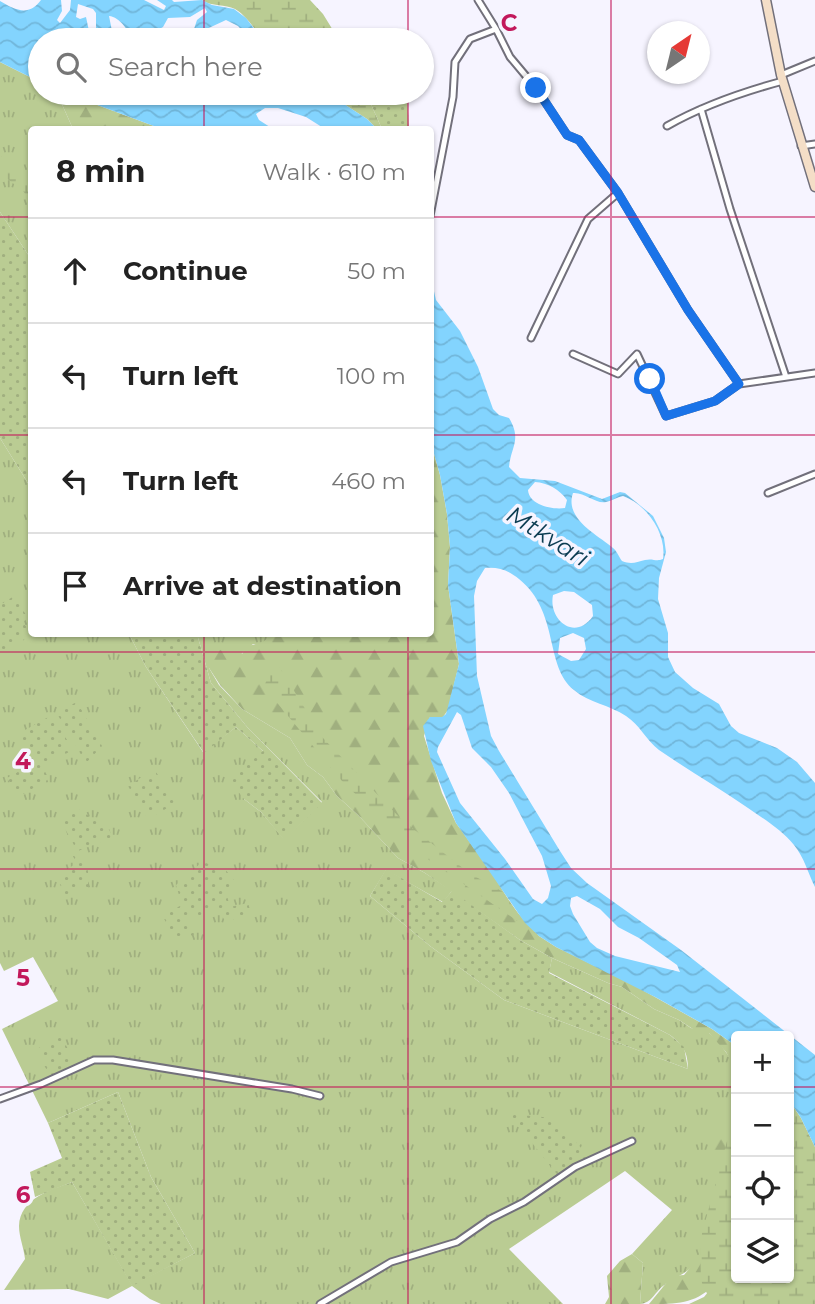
<!DOCTYPE html>
<meta charset="utf-8">
<style>
:root{--surface:#fff;--page:#f2f2f2;--text:#222;--muted:#767676;--line:#e0e0e0}
body{margin:0;font-family:Montserrat,sans-serif;background:var(--page);color:var(--text)}
.controls{position:absolute;right:21px;bottom:21px;display:grid;overflow:hidden;border-radius:7px;box-shadow:0 2px 5px #0004}
.controls button{width:63px;height:63px;display:grid;place-items:center;padding:0;border:0;border-bottom:2px solid var(--line);background:var(--surface);color:var(--text);font:35px sans-serif}
.compass{position:absolute;left:647px;top:21px;width:63px;height:63px;border-radius:50%;background:var(--surface);box-shadow:0 2px 5px #0004;rotate:35deg}
.stop{position:absolute;width:21px;height:21px;margin:-16px;border:5px solid #1a73e8;border-radius:50%;background:#fff}
.stop.end{background:#1a73e8;border-color:#fff;box-shadow:0 2px 7px #0008}
.list{margin:0;padding:0;list-style:none}
h2{display:flex;justify-content:space-between;align-items:center;height:91px;margin:0;padding:0 28px;font-size:30px}
h2 small{font-size:23px;font-weight:400;color:var(--muted)}
.list li{display:grid;grid-template-columns:46px 1fr auto;gap:21px;align-items:center;box-sizing:border-box;height:105px;padding:0 28px;border-top:2px solid var(--line)}
.list b{display:block;font-size:26px;white-space:nowrap}
.list em{font-size:23px;font-style:normal;color:var(--muted)}
.icon{flex:none;width:38px;height:38px;fill:none;stroke:currentColor;stroke-width:2;stroke-linecap:round;stroke-linejoin:round}
.map{position:relative;flex:none;width:815px;height:1304px;overflow:hidden}
.search{position:absolute;background:var(--surface);box-shadow:0 2px 5px #0004;left:28px;top:28px;width:406px;height:77px;display:flex;align-items:center;gap:18px;box-sizing:border-box;padding:0 24px;border-radius:38px;color:var(--muted);font-size:26px}
.panel{position:absolute;background:var(--surface);box-shadow:0 2px 5px #0004;left:28px;top:126px;width:406px;height:511px;border-radius:7px}
.map>svg:first-child{display:block}
.grass{fill:url(#grass-tufts)}
.forest{fill:url(#forest-firs)}
.wetland{fill:url(#wetland-marsh)}
.park{fill:url(#park-dots)}
.water{fill:url(#water-waves);fill-rule:evenodd}
.lines{fill:none;stroke-linecap:round;stroke-linejoin:round}
.minor-casing{stroke:#72707b;stroke-width:9}
.secondary-casing{stroke:#72707b;stroke-width:11}
.minor{stroke:#fff;stroke-width:5}
.secondary{stroke:#f4dec7;stroke-width:8}
.route{stroke:#1a73e8;stroke-width:9}
.grid{fill:none;stroke:#c2185b;stroke-width:2;stroke-opacity:0.55}
.labels{text-anchor:middle;dominant-baseline:central;stroke-width:7;stroke-linejoin:round;paint-order:stroke}
.water-label{font-size:24px;font-style:italic;fill:#0b3b51;stroke:#f6f4ff}
.grid-label{font-size:23px;text-anchor:middle;font-weight:bold;fill:#c2185b;stroke:#f6f4ff;stroke-width:7;stroke-linejoin:round;paint-order:stroke}
</style>
<div class="map">
<svg width="815" height="1304" viewBox="0 0 815 1304">
<defs>
<pattern id="grass-tufts" width="24" height="20" patternUnits="userSpaceOnUse" patternTransform="scale(1.75)"><rect width="24" height="20" fill="#bacc93"/><path d="M3 7l-1-3M5 7V3M7 7l1-3M15 17l-1-3M17 17v-4M19 17l1-3" fill="none" stroke="#a0af7f"/></pattern>
<pattern id="forest-firs" width="22" height="20" patternUnits="userSpaceOnUse" patternTransform="scale(1.75)"><rect width="22" height="20" fill="#bacc93"/><path d="M5 1l3.5 6h-7zM16 11l3.5 6h-7z" fill="#a0af7f"/></pattern>
<pattern id="wetland-marsh" width="20" height="14" patternUnits="userSpaceOnUse" patternTransform="scale(1.75)"><rect width="20" height="14" fill="#bacc93"/><path d="M1 5h8M5 5V1M11 12h8M15 12V8" fill="none" stroke="#a0af7f"/></pattern>
<pattern id="park-dots" width="8" height="8" patternUnits="userSpaceOnUse" patternTransform="scale(1.75)"><rect width="8" height="8" fill="#bacc93"/><path d="M2 2h.1M6 6h.1" fill="none" stroke="#a0af7f" stroke-width="1.8" stroke-linecap="round"/></pattern>
<pattern id="water-waves" width="16" height="10" patternUnits="userSpaceOnUse" patternTransform="scale(1.75)"><rect width="16" height="10" fill="#83d4fe"/><path d="M0 5q4-4 8 0t8 0" fill="none" stroke="#71b6da"/></pattern>
</defs>
<rect width="100%" height="100%" fill="#f6f4ff"/>
<path class="grass" d="M0,62l40,20v11h17l16,36 -41,1 -1,129 -31,-47z
M0,438l31,50 1,146h97l17,33 57,85 33,-25 28,25 -20,47 17,13 23,27 38,-37 -74,-74 -37,-45 -14,-49h73l-3,6 -6,4h-8l-12,10 -32,14 10,17 23,24 48,29 17,27 16,12 14,19 21,19 40,43 27,15 27,18 -9,11 -57,-32 -16,26 60,50 74,54 184,69c0,-17 -5,-24 -18,-34l-121,-63 3,-14 56,25 14,4 32,22 25,11 12,8 18,5 9,8 17,24 1,-11v69l-5,64 6,117h-48l15,-7 9,-11 -20,-20c-10,10 -20,11 -30,20 -9,7 -11,17 -23,18l3,-41 -11,-9 40,-44 -47,-39 -116,78 54,55h-402l-11,-5 -18,-13 -24,13 -39,-10 -65,1 21,-31c-1,-11 -6,-22 -6,-33 1,-28 32,-36 53,-44l60,103 63,-32 -44,-76 -33,-85 -70,31 -46,-94 56,-28 -25,-44 -29,14 -4,-8z"/>
<path class="forest" d="M57,93h8l97,36h-89z
M431,443l9,32 7,39 3,33 -2,38 11,79 -11,46 -5,7h-13l-6,19 18,57 14,30 36,50 22,36 25,27 17,11 74,36 82,46 24,17 -2,21 -8,-15 -17,-19h-10l-20,-13 -25,-11 -32,-22 -14,-4 -56,-25 -32,-18 -95,-67 -27,-15 -40,-43 -21,-19 -14,-19 -16,-12 -17,-27 -48,-29 -22,-24 -11,-17 1,-15 27,-8 5,9 5,-8c11,-3 18,-2 23,-12h160z
M726,1120l10,3 -5,65 -17,-12 -5,-9 7,-41z
M632,1254l11,9 -3,41h-35l4,-7 -2,-21 13,-15z
M702,1254l11,32c-19,18 -36,18 -64,18l23,-28 12,-1z"/>
<path class="wetland" d="M202,0h108l13,14 16,26h-76c-8,-10 -16,-24 -28,-31 -10,-5 -23,-2 -33,-9z
M327,93h39l16,36h-5l-10,-10z
M0,155l31,30v20l-7,-13 -24,-19z
M277,663l46,75 78,81 68,54 34,19 22,31 14,13 -110,-76 -52,-45 -35,-34 -78,-94 6,-16z
M789,1100l12,18 14,29v157h-103l-11,-23 -1,-40 36,-133v170h53z"/>
<path class="park" d="M366,93h41l2,36h-27z
M0,212l31,47v229l-31,-50z
M14,596l14,22 -5,4 7,11 -10,11 -20,11v-50z
M129,634h68l14,49 37,45 74,75 -38,37 -23,-28 -17,-13 -15,-19 34,-29 -27,-24 -32,26 -58,-86z
M77,702l25,44 -16,17 -30,-51z
M52,715l21,35 -31,16 7,13 -31,18 -11,-19 27,-15 -16,-29z
M154,769l22,34 -28,16 -20,-33z
M78,809l30,19 5,9 -35,14 10,20v16l-23,8 -9,-19 21,-13 -9,-15 6,-3 -15,-27z
M202,862l22,6 13,16 -11,8 4,15 18,-4 3,10 -25,9 -9,-13 -17,10 -5,-8 -8,5 8,18 -18,8 -15,-27 20,-10 -6,-20z
M386,869l56,33 10,-11 68,49 32,18 -3,15 121,62 14,12 4,22 -184,-69 -74,-54 -60,-50z
M61,1036l15,28 -25,13 -16,-27z
M118,1092l33,85 44,76 -63,33 -60,-104 -37,15 -5,-25 32,-14 -14,-35z
M509,1114l45,4 38,42 -32,18z"/>
<path class="water" d="M41,0h20l1,11 -5,9 3,3 10,-13 1,-10h73l20,10 2,-4 -9,-6h15l2,2 28,-2 10,5 22,4 12,9 17,22h-12l-13,-14 -12,-6 -28,13 -3,2 1,5h-25l21,-5 5,-15 10,-8 -2,-4 -15,9 -22,1 -5,9 -13,7 -1,6h-18c-2,-9 -11,-23 -22,-24l3,15 -13,5 -1,4h-7l5,-4v-23l-3,-4 -15,-5 -2,13 4,2 6,-2 3,14 -8,6 4,3h-45v42l-40,-20v-61c15,9 29,16 41,-1z
M65,93h262l40,26 10,10h-52l-19,-12 -28,-9h-13l-9,6 3,6 14,9h-111z
M431,278l5,22 24,31 18,36 15,42 6,6 10,3c13,22 2,28 0,49l11,11 35,3 47,18 18,-7 5,1 28,23 11,22 2,14 -7,26 -1,21 10,34v24l7,15 18,16 26,16 12,22 8,7 38,15 20,14 18,21v104c-7,-14 -11,-30 -21,-42 -12,-15 -30,-26 -46,-37 -29,-20 -60,-38 -89,-58 -13,-10 -19,-25 -33,-34 -16,-11 -37,-13 -52,-26 -30,-24 -14,-78 -55,-111 -11,-9 -20,-12 -34,-11l-8,13 -3,15 3,80 14,60 8,15 61,100 11,17 16,15 94,67 134,105v92l-14,-29 -12,-18v-64h-53v10l-24,-17 -55,-31 -101,-51 -17,-11 -14,-13 -69,-100 -25,-62 -8,-35 7,-9h12l4,-3 13,-50 -11,-79 2,-38 -3,-33 -7,-39 -9,-32zM535,482c13,1 24,7 32,18l-2,8c-13,2 -36,-3 -37,-18zM573,493c12,-1 22,11 33,9 6,-1 11,-5 17,-6 23,8 44,37 40,63 -7,3 -10,-1 -18,1 -9,2 -13,5 -23,1 -3,-4 -5,-10 -9,-13 -15,-13 -49,-29 -40,-55zM564,591l10,1 18,13 1,11c-18,26 -45,4 -40,-21zM573,633l11,5 2,11 -7,11 -8,1 -13,-7 2,-16zM457,712l4,3 11,33 19,19 18,26 33,63 9,30 -3,12 -6,6 -9,-5 -28,-40 -45,-56 -23,-51 1,-5zM577,896l23,13 18,18 21,11 38,27 3,7 -65,-16 -18,-8 -7,-6 -17,-28 -3,-8 1,-8z"/>
<g class="lines">
<defs>
<path id="minor" d="M478,0l18,29 14,28 26,31 31,47 12,5 39,53 70,117 51,74
M781,75l34,-14
M701,109l29,100 56,168
M667,126c37,-21 75,-34 116,-45
M801,146l14,-2
M430,216l23,-119 2,-35 15,-23 26,-10
M531,338l57,-119 30,-26
M573,354l45,20 19,-20 29,62 49,-15 24,-17 76,-11
M768,493l47,-19
M0,1099l41,-15 53,-24h19l179,29 28,7
M320,1304l71,-42 66,-20 33,-23 34,-17 51,-35 57,-26"/>
<path id="secondary" d="M766,0l15,75 34,112"/>
</defs>
<use href="#minor" class="minor-casing"/>
<use href="#secondary" class="secondary-casing"/>
<use href="#minor" class="minor"/>
<use href="#secondary" class="secondary"/>
</g>
<g class="lines">
<path class="route" d="M536,88l31,47 12,5 39,53 70,117 51,74 -24,17 -49,15 -16,-37"/>
</g>
<path class="grid" d="M204,0v40M408,0v40M611,0v1304M204,93v37M408,93v37M0,217h32M430,217h385M0,435h32M430,435h385M204,634v670M408,634v670M0,652h815M0,869h815M0,1087h736M789,1087h26"/>
<g class="labels">
<g class="water-label">
<text transform="translate(548 536) rotate(32)">Mtkvari</text>
</g>
</g>
<g class="grid-label">
<text x="509" y="31">C</text>
<text x="23" y="769">4</text>
<text x="23" y="986">5</text>
<text x="23" y="1203">6</text>
</g>
</svg>
<div class="controls">
<button>+</button>
<button>−</button>
<button><svg class="icon" aria-label="locate" viewBox="0 0 24 24"><circle cx="12" cy="12" r="6"/><path d="M12 2v4M12 18v4M2 12h4M18 12h4"/></svg></button>
<button><svg class="icon" aria-label="layers" viewBox="0 0 24 24"><path d="M12 4l9 5-9 5-9-5zM3 14l9 5 9-5"/></svg></button>
</div>
<svg class="compass" viewBox="-18 -18 36 36"><path d="M0-13l5 13h-10z" fill="#e53935"/><path d="M0 13l5-13h-10z" fill="#767676"/></svg>
<div class="stop" style="left:650px;top:379px"></div>
<div class="stop end" style="left:536px;top:88px"></div>
<div class="search"><svg class="icon" aria-label="search" viewBox="0 0 24 24"><circle cx="10" cy="10" r="6"/><path d="M15 15l6 6"/></svg>Search here</div>
<section class="panel">
<h2>8 min<small>Walk · 610 m</small></h2>
<ul class="list">
<li><svg class="icon" aria-label="ahead" viewBox="0 0 24 24"><path d="M12 20V5M6 11l6-6 6 6"/></svg><div><b>Continue</b></div><em>50 m</em></li>
<li><svg class="icon" aria-label="left" viewBox="0 0 24 24"><path d="M17 20v-9H6M10 6l-5 5 5 5"/></svg><div><b>Turn left</b></div><em>100 m</em></li>
<li><svg class="icon" aria-label="left" viewBox="0 0 24 24"><path d="M17 20v-9H6M10 6l-5 5 5 5"/></svg><div><b>Turn left</b></div><em>460 m</em></li>
<li><svg class="icon" aria-label="arrive" viewBox="0 0 24 24"><path d="M6 21V4h12l-3 4 3 4H6"/></svg><div><b>Arrive at destination</b></div></li>
</ul>
</section>
</div>
